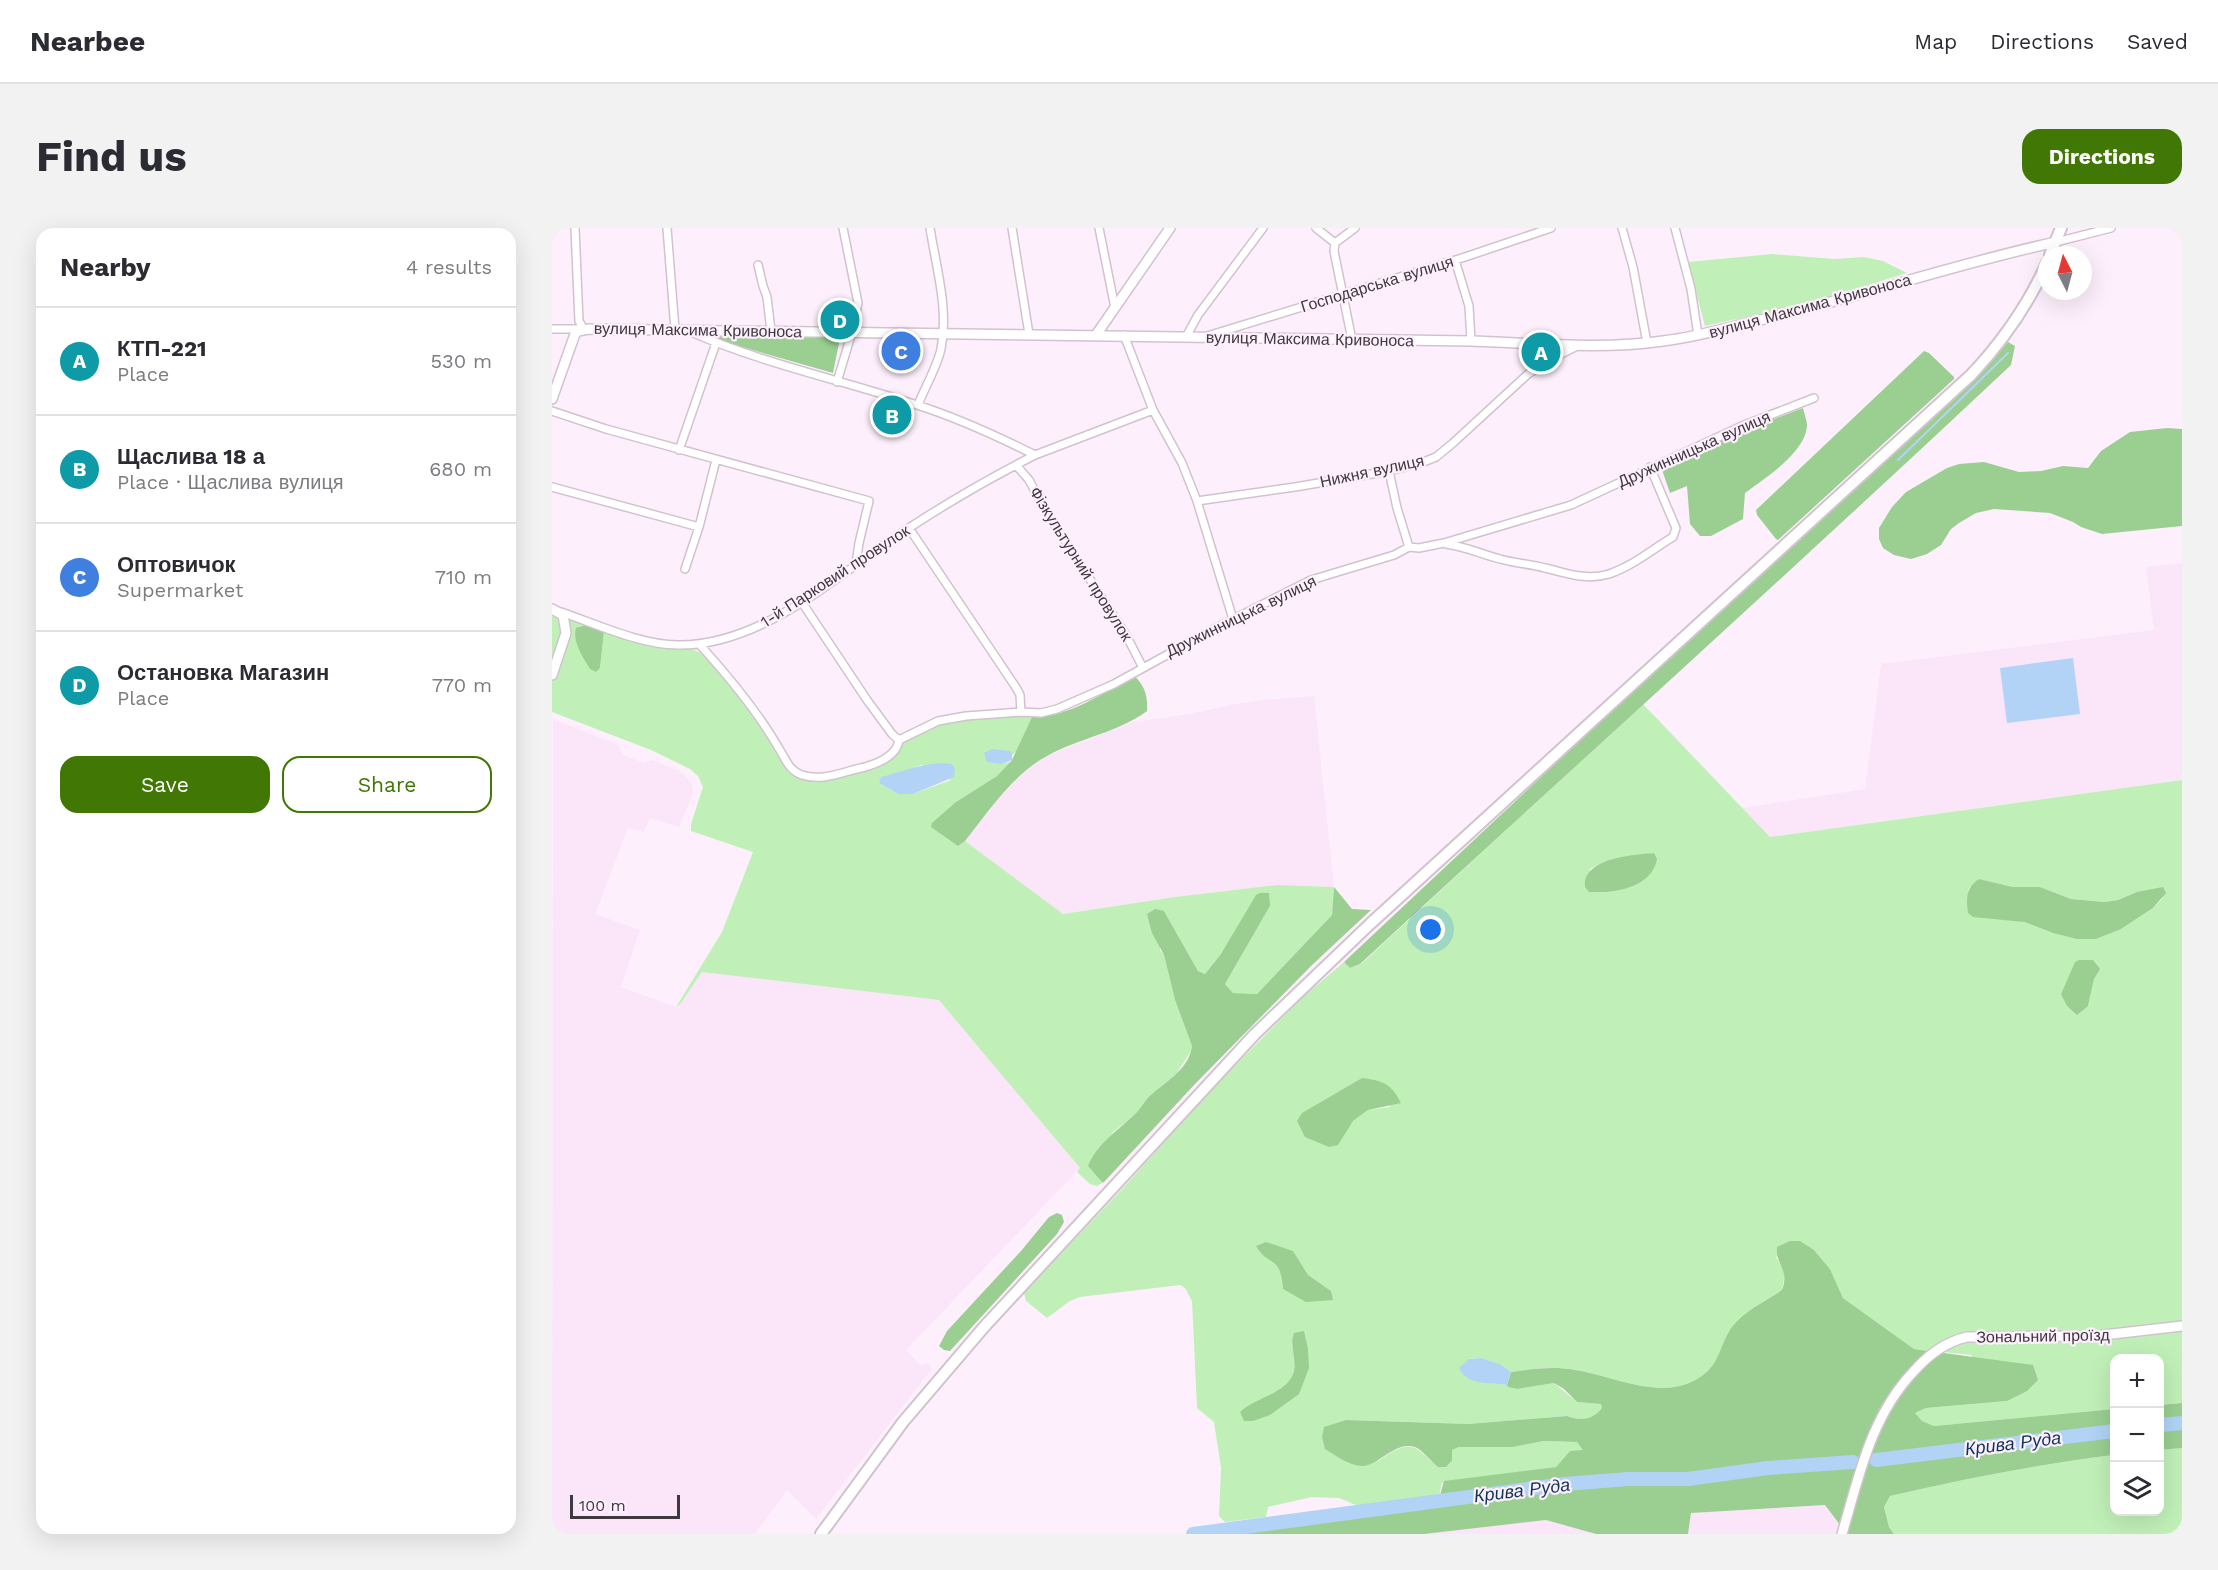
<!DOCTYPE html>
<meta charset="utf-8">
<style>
:root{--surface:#fff;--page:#f2f2f3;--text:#2b2b33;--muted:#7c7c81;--line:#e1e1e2;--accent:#417705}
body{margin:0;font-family:"Work Sans",sans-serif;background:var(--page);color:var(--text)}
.controls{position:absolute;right:18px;bottom:18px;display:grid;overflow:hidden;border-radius:12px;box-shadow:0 6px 24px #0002}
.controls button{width:54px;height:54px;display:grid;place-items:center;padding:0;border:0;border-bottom:2px solid var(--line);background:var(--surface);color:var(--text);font:30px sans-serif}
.compass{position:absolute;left:1486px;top:18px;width:54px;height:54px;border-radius:50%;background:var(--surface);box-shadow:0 6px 24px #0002;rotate:354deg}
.scale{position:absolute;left:18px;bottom:15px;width:110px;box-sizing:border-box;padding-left:6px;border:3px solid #3f393f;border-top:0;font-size:16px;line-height:21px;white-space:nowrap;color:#3f393f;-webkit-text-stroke:4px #fdf0fc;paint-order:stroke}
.you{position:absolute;left:879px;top:702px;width:21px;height:21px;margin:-15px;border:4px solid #fff;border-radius:50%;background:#1a73e8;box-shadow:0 0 0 9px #1a73e833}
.badge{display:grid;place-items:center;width:39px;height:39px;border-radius:50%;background:var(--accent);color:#fff;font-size:20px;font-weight:700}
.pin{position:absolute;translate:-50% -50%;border:3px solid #fff;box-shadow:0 2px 6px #0006}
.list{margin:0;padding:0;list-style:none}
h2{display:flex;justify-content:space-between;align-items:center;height:78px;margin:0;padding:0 24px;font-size:26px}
h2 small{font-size:20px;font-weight:400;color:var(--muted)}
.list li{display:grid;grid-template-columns:39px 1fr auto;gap:18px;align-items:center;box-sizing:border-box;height:108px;padding:0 24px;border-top:2px solid var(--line)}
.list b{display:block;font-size:22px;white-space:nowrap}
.list p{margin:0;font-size:20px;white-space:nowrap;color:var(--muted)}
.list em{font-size:20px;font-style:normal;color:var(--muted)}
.actions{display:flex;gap:12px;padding:18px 24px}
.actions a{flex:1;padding:14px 0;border:2px solid var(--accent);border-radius:18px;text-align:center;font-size:21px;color:var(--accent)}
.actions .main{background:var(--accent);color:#fff}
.icon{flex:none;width:33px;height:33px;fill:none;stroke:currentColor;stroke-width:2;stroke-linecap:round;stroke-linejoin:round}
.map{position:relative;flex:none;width:1630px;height:1306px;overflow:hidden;border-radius:18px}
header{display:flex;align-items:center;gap:36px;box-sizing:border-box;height:84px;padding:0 30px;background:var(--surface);border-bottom:2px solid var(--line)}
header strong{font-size:28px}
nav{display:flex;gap:33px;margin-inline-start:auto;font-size:21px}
.intro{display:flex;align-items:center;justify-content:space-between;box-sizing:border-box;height:144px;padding:0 36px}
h1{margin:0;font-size:42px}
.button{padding:15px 27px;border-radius:18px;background:var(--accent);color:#fff;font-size:21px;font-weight:700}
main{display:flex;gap:36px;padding:0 36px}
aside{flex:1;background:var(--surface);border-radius:18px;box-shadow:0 6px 24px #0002}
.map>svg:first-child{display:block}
.built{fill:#fbe5f9}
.green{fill:#c0f0b8;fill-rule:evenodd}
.forest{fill:#9acf91}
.water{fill:#b2d3f6}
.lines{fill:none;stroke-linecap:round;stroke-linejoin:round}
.stream{stroke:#b2d3f6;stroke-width:2}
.river{stroke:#b2d3f6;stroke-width:14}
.minor-casing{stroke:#d2c2d0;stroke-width:10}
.tertiary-casing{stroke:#d2c2d0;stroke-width:12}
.secondary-casing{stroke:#d2c2d0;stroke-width:14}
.minor{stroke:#fff;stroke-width:7}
.tertiary{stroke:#fff;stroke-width:9}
.secondary{stroke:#fff;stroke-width:10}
.labels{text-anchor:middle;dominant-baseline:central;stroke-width:4.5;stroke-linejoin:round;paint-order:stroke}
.street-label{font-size:16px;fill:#3f393f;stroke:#fdf0fc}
.water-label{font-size:18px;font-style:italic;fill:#0d355a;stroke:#fdf0fc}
</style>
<header>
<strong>Nearbee</strong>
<nav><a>Map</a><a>Directions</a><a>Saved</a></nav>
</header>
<div class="intro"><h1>Find us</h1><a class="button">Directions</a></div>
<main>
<aside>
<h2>Nearby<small>4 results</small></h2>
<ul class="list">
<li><span class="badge" style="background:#0f9aa8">A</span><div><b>КТП-221</b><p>Place</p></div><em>530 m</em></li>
<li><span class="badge" style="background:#0f9aa8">B</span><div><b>Щаслива 18 а</b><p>Place · Щаслива вулиця</p></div><em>680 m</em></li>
<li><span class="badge" style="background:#3f7fe0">C</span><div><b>Оптовичок</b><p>Supermarket</p></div><em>710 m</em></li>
<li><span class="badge" style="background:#0f9aa8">D</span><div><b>Остановка Магазин</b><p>Place</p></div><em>770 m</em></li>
</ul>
<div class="actions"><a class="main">Save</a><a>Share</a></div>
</aside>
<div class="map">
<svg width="1630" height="1306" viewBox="0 0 1630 1306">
<rect width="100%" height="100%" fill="#fdf0fc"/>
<path class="built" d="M1630,335v217l-412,57 -28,-29 123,-19 16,-125 273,-34 -8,-63z
M762,468l20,191 -57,-2 -102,12 -112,17 -98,-73 47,-59 35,-26 86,-34 57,-8 40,-9 32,-5z
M1,491l65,26 5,10 4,2 18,6 8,-3 26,11 10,8 4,8v7l-14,33 -29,-9 -6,14 -16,-4 -33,86 45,16 -19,57 55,20 5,-4 21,-31 238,28 140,168 -174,182 14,15 7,-2 4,3v4l-115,149 -29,-29 -32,44h-203z
M1274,1277l21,29h-159l3,-21z
M994,1292l50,14h-172l37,-4z"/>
<path class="green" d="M1220,26l62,5 30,-2 19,4 24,12 -97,30 -105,23 -17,-64z
M0,385l33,12 -5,1 20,42 4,-37 61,18 23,-1 11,4 18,15 27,35 44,68 12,8 14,4 15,-2 59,-18c8,-7 13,-18 21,-24 31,-21 87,-26 123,-21l-15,34 -15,13 8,-2 -13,14 -41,26 2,44 7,-5 98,73 112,-17 102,-12 57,2 -2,28 -75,79 -24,-1 -8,-9 45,-78 -49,48 -16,20 -7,-3 -34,-60 -4,39 4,5 11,45 17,46 -1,5 -14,22 -29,25 -14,18 -22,17 -11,48 3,1 -7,4 -7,-2 -13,-12 3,-4 -141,-168 -237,-28 -21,31 -5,4 46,-75 31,-80 -62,-21v-7l12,-37 -5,-11 -8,-7 -39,-19 -99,-38zM369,537l30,15 -38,14h-15l-19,-11 6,-7c10,0 26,-7 36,-11z
M1091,476l127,133 412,-57v623l-22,2v-47h-46v51l-180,17 -12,-5 -7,-8 11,-5 81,-7 -36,-46 -57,-6 -71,-51 -13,-29 -16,-19 -38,7 9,16 -3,17c-16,11 -40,22 -51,38 -10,16 -12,36 -28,47 -38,29 -87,1 -128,-5 -22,-4 -42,-1 -64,2 -13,-9 -25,-15 -42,-13l25,24 13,2 1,2 9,2 37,-6 23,19 24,2 2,4c-10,12 -23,13 -36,8l-99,8 -122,-4 32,41c32,-21 33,-19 60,6h8l6,-6v-11l7,-3h54l31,-6 33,1 7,8 -2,2 -12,-1 -14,16 -114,16 -3,13 -81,10 -19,-8 -27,-1 -44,10 -2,10 -41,5 -6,-6 2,-48 -7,-46 -17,-14 -5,-107 -7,-13 -5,-3 -100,12 -10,4 -23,17 -21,-17 -2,-8 101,-107 83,-93 95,-96 41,-35 6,6 11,-4zM1102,625l-11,27c-18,10 -32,14 -54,12l1,-23 11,-6zM1427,651l34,8h27l31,12 34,3 13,-2 19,-8 26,6 -10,10 -32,21 -68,4 -86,-32 2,-13zM1523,735l19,16 -6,27 -27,-12zM810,850l28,29 -22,3 -15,11 -2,-36zM741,1023l14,24 24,16 -48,-2 -2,-19 -5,-7zM739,1113l8,53 -52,12c14,-8 40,-16 46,-32 3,-10 -1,-23 -2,-33z
M1630,1220v86h-288l-5,-7 -5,-20 6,-11c74,-17 149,-32 224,-41v57h46v-62z"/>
<path class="forest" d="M167,108l121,2 -7,35 -119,-34 -1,-2z
M1456,114l7,4 -4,19c-215,202 -434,399 -651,599l-10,4 -6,-6 309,-290 316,-287z
M1372,123l5,2 25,24v2l-176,161 -2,-1 -19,-24 -1,-5z
M1251,180c1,5 4,12 4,18 -2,27 -43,53 -62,67l-2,26 -32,17h-11l-10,-12 -3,-38 -17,7 -9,-26 30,-16z
M1615,200l15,1v97l-80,8 -21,-7 -8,-5 -23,-9 -56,-4 -18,4 -17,10 -8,6 -10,16 -14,9 -16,5 -17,-4 -11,-7 -4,-9v-11l13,-21 14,-15 41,-24 12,-4 25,-2 35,10 22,-1 22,-5 25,2 13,-17 29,-19z
M33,397l19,6 -4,37 -4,4 -6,-3c-7,-12 -18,-27 -14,-41z
M582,448c11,9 14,21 13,35 -30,22 -68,27 -100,45 -35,19 -58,55 -82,85l-7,5 -27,-19 1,-4 24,-21 41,-26 15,-16 20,-43c35,1 72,-24 102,-41z
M1102,625l3,6c-5,29 -44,35 -68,33l-4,-5c-3,-29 48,-32 69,-34z
M1427,651l34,8h27l31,12 34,3 13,-2 19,-8 26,-5 3,6 -13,15 -32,21 -25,10h-19l-24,-6 -29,-11 -51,-5 -5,-4c-2,-14 -2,-26 11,-34z
M782,659l18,22 19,1 -60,56 -116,118 -91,98h-2l-14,-16c9,-22 28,-34 44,-49 6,-5 10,-12 15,-18 15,-16 42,-28 45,-53l-17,-46 -11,-45 -12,-22 -5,-19 8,-5 9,2 34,60 7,3 16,-20 35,-59 4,-2h9l1,13 -45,78 8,9 24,1 75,-79z
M1527,732h14l7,9 -6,10 -6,27 -11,9 -10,-9 -6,-12 14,-32z
M810,850c21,3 29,5 39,25l-33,7 -15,11 -15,24 -9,2 -24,-10 -8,-16 5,-8z
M505,985l5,2 2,7 -7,12 -107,117 -6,-1 -5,-4 8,-15 74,-80 28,-34z
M1238,1013h10l14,9 16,19 13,29 71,51 119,16 5,15 -11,11 -20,10 -81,7 -11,5 7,8 12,5 180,-17v46c-75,9 -150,24 -224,41l-6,11 5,20 5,7h-47l-22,-29 -134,8 -3,21h-92l-50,-14 -122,14h-202l97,-15 118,-13 7,-25 112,-14 14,-16 13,-1 -6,-8 -33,-1 -31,6h-54l-7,3v11l-6,6h-8c-6,-5 -14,-15 -21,-19 -20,-9 -35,15 -53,18 -13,1 -29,-11 -39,-17l-3,-12 2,-10 22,-7 122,4 99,-8c13,5 26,4 35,-8l-1,-4 -24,-2 -13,-13 -10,-6 -37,6 -9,-2 -1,-2 4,-13c22,-3 42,-6 64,-2 41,6 90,34 128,5 16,-11 18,-32 28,-47 13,-18 34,-26 51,-38 8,-21 -7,-25 -5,-43z
M714,1014l27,9 15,24 23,16 2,9 -27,2 -23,-13c-3,-36 -13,-20 -27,-43z
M752,1103l4,18 1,19 -10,26 -29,21 -17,6h-9l-4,-9c14,-14 45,-18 53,-38 5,-13 -4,-28 1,-41z
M1630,1175v45l-22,2v-45z"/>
<path class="water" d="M1521,430l7,56 -73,9 -7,-55z
M440,521l18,2 2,2v7l-10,4 -15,-2 -3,-9z
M390,535l10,1 3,5 -1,8 -41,17h-15l-19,-11 2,-6c21,-5 39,-13 61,-14z
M929,1130l19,6 11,8 -4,13c-16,-3 -41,1 -48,-17l10,-9z"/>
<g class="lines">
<path class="stream" d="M1346,232l110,-107"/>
<path class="river" d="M1608,1197l22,-2
M1324,1232l238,-29
M641,1306l372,-50 63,-5h60l80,-11 85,-6"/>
<defs>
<path id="minor" d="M23,0l4,93 5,9
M115,0l8,102
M460,0l17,106
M547,0l16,80
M764,0l19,15
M1070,0l11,39 14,76
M1123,0l16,61 7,46
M1504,14l55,-14
M903,32l14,46 2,35
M206,37l5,21 4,11 4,34
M0,101h29
M139,104c73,32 151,48 226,73 41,13 80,31 118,50l118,-45
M572,107l29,75 29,53 15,38 36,118
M655,108l255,-78 89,-30
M634,109l12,-22 65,-87
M800,112l-18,-89 1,-8 20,-15
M285,154l15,-50 6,-29 -15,-75
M366,177c7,-18 19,-38 23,-56 8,-40 -5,-82 -11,-121
M0,183l54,18 263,72 -10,42 -3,21
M127,222l37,-107
M464,237l13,15 16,30 81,125 16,31
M837,243l8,37 12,39
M0,259l147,40
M645,273l98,-14 94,-16 32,-8 15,-6 17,-14 75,-69 27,-17 22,-11
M357,300l108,161 3,6 1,17
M894,316c22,3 34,10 54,15 14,4 30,5 45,9 22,5 41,13 64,6 24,-8 42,-24 64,-37l3,-9 -26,-61
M133,341l14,-42 17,-67
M249,373l66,99 25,34 7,6
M9,384c35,12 80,33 117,33 86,1 162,-73 231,-117 41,-27 83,-51 126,-73
M148,417c30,33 59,68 81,107 6,10 9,19 21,23 21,7 43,-4 63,-8 14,-4 32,-12 34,-27l39,-19 28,-5 55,-4 20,1 16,-4 57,-25 100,-55 97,-49 83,-25 15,-8 10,1 25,-5 127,-38 171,-79 72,-28"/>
<path id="tertiary" d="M544,107l74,-107
M0,171l23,-65 3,-3 11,-2 882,12c63,2 129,9 192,0 27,-3 53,-10 80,-17 105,-23 207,-59 313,-82
M0,381l11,6 3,18 -14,42
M1290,1306c17,-58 29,-118 72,-163 15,-17 31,-29 53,-34l128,-1 87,-10"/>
<path id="secondary" d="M1498,27l11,-27
M269,1306l82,-112 81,-95 271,-293 115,-110 601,-549c32,-34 57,-70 76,-112"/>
</defs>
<use href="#minor" class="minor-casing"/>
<use href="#tertiary" class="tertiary-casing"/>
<use href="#secondary" class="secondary-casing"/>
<use href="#minor" class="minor"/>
<use href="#tertiary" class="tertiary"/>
<use href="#secondary" class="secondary"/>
</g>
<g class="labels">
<g class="street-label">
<text transform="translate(825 56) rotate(-17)">Господарська вулиця</text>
<text transform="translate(1258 78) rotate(-15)">вулиця Максима Кривоноса</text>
<text transform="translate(146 102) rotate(1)">вулиця Максима Кривоноса</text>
<text transform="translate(758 111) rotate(1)">вулиця Максима Кривоноса</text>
<text transform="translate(1142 221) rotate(-24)">Дружинницька вулиця</text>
<text transform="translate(820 243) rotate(-12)">Нижня вулиця</text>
<text transform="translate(529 336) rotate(58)">Фізкультурний провулок</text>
<text transform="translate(283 348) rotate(-33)">1-й Парковий провулок</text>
<text transform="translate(689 388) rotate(-26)">Дружинницька вулиця</text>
<text transform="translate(1491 1108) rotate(-1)">Зональний проїзд</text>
</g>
<g class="water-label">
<text transform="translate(1461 1215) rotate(-7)">Крива Руда</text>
<text transform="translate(970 1262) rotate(-7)">Крива Руда</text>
</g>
</g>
</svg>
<div class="controls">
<button>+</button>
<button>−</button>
<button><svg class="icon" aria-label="layers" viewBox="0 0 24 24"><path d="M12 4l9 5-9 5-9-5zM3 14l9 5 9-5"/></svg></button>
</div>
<svg class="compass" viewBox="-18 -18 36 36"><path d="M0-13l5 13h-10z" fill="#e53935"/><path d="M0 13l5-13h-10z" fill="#7c7c81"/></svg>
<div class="scale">100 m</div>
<div class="you"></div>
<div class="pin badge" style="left:989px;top:124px;background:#0f9aa8">A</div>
<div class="pin badge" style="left:340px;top:187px;background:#0f9aa8">B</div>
<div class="pin badge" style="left:349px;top:123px;background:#3f7fe0">C</div>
<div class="pin badge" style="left:288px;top:92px;background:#0f9aa8">D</div>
</div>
</main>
